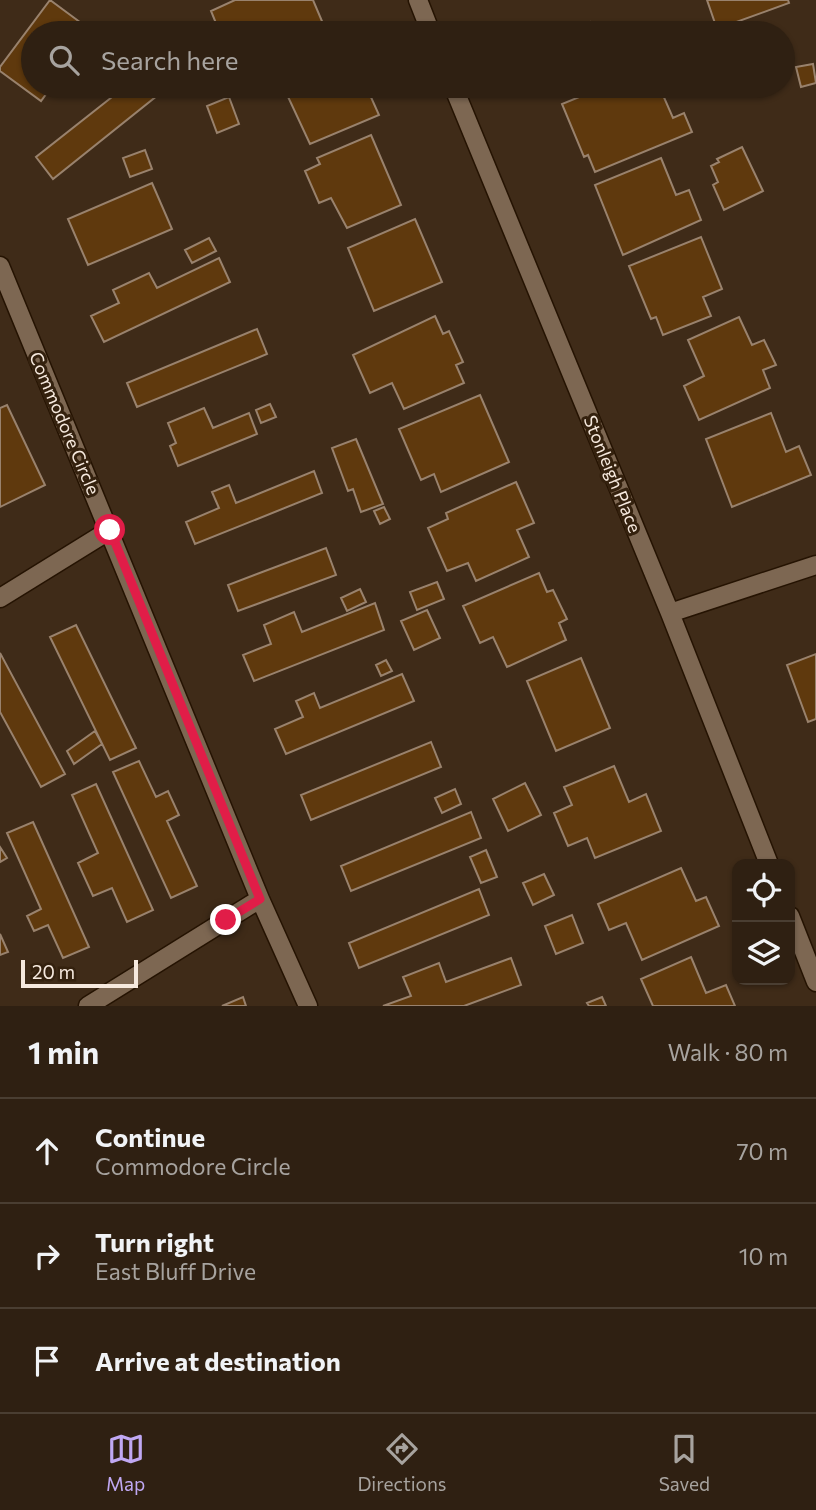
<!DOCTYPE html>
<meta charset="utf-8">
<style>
:root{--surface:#2f2012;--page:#3b2d20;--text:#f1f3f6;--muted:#a7a39f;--line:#4a3e32;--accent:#c0a8f3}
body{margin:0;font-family:Commissioner,sans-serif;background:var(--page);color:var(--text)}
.controls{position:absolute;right:21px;bottom:21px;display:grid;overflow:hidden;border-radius:14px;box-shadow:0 2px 5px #0004}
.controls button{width:63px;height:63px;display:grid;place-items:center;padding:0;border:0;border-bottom:2px solid var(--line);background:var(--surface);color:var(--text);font:35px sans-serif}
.scale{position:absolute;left:21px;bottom:18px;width:117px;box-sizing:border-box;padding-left:7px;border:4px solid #f6e9de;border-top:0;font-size:19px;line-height:24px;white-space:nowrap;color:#f6e9de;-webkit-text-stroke:5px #34210e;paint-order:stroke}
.stop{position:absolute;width:21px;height:21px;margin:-16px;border:5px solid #e11d48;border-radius:50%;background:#fff}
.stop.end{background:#e11d48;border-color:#fff;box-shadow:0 2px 7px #0008}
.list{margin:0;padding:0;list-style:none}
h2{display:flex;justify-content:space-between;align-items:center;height:91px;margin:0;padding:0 28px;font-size:30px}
h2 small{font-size:23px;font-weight:400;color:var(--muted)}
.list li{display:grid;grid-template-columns:46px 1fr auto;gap:21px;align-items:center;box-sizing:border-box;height:105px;padding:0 28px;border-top:2px solid var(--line)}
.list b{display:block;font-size:26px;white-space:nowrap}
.list p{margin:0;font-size:23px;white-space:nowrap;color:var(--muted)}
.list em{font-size:23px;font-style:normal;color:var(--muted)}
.icon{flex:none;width:38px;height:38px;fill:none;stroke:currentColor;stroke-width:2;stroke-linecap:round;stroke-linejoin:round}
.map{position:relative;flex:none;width:816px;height:1006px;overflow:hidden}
.search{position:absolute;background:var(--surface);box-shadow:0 2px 5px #0004;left:21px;right:21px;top:21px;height:77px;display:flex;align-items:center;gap:18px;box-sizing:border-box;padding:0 24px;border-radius:38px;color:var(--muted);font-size:26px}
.sheet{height:406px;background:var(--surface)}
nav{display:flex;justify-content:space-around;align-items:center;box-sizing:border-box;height:98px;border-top:2px solid var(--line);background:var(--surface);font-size:19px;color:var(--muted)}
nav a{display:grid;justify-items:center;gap:4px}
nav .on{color:var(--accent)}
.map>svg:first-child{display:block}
.building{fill:#5f390d;stroke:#99826d;stroke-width:2}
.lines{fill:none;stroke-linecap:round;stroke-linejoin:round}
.minor-casing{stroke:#251302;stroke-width:21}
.minor{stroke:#7d6752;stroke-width:18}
.route{stroke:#e11d48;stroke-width:9}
.labels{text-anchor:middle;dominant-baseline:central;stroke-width:6;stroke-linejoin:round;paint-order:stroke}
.street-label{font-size:18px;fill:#f6e9de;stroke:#34210e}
</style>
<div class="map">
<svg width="816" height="1006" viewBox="0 0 816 1006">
<rect width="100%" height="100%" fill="#3f2b18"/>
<path class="building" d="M50,0l42,31 -59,2v53h19l-11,15 -41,-30v-4z
M235,0h78l14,33h-107l-9,-22z
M707,0h81l1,3 -72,26z
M590,22l5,11h-34z
M813,64l3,19 -15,4 -5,-20z
M126,86h25l7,9 -105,84 -17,-22z
M283,86h83l13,29 -69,29z
M606,86h35l3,5 15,-5 14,32 11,-5 8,19 -97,40 -7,-17 -4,2 -22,-53z
M229,97l10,27 -22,9 -10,-27z
M371,135l30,70 -54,23 -16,-30 -12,5 -14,-32 15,-7 -3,-6z
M742,147l21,44 -39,19 -11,-25 5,-3 -7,-16 8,-4 -2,-3z
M145,150l7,19 -22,8 -7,-19z
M661,158l15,37 13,-5 12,30 -78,35 -28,-70z
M152,183l20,46 -84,36 -20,-46z
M415,219l27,63 -68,29 -26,-63z
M701,237l21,52 -19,8 8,19 -48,19 -7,-18 -5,2 -22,-53z
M209,238l7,13 -24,12 -7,-13z
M219,258l11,24 -126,60 -13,-26 28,-13 -6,-13 36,-17 8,15z
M435,316l8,18 6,-3 14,31 -7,3 8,18 -60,26 -12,-26 -22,10 -17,-38z
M739,317l13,28 12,-5 12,25 -13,5 7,18 -71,32 -15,-34 20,-10 -16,-36z
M257,329l10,25 -130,53 -10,-24z
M480,395l29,67 -68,30 -7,-18 -13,6 -22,-51z
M270,404l6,13 -15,6 -5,-13z
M7,405l38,80 -45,22v-99z
M204,408l9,20 36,-15 8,21 -79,32 -8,-20 6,-3 -8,-20z
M771,413l15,39 13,-6 12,29 -79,32 -26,-68z
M356,439l27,65 -22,8 -8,-23 -5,2 -16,-43z
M314,471l8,22 -127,51 -9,-22 33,-14 -7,-16 17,-7 7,18z
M516,482l18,41 -17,7 12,27 -53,24 -8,-18 -21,8 -19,-43 20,-9 -2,-6z
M384,507l6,12 -10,5 -6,-13z
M326,548l10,27 -98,36 -10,-26z
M539,573l8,19 6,-2 14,29 -8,4 7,17 -59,27 -14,-30 -13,6 -17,-37z
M437,582l7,17 -27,11 -7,-18z
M360,589l6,13 -19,9 -6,-13z
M375,603l9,27 -130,51 -11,-26 28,-11 -7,-19 30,-13 8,20z
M427,610l13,28 -26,12 -13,-29z
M76,625l60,123 -26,12 -60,-123z
M0,653l65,121 -24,13 -41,-75z
M816,654v65l-8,3 -21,-57z
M581,658l29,70 -54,23 -29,-70z
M386,660l6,11 -11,5 -5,-11z
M402,674l12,27 -128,53 -11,-25 28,-12 -7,-16 18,-8 6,15z
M95,731l7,13 -28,20 -7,-13z
M431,742l10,25 -130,53 -10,-25z
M139,761l17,36 12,-6 11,24 -12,6 30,65 -26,12 -58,-126z
M614,766l15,36 17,-8 15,37 -66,27 -8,-20 -19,8 -14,-33 18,-8 -8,-18z
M525,783l16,32 -33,16 -15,-32z
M96,784l57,126 -26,12 -15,-34 -19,8 -15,-33 20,-10 -26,-58z
M455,789l6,15 -19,9 -7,-15z
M471,812l10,26 -130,53 -10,-25z
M33,822l56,125 -26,11 -15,-33 -14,6 -7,-15 14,-7 -34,-76z
M0,847l7,11 -7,4z
M486,850l11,27 -16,6 -11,-26z
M681,868l15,33 10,-4 13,29 -77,34 -16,-37 -17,7 -11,-26z
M544,874l10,21 -21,10 -10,-22z
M479,889l10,26 -130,53 -10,-25z
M572,915l11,28 -27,11 -11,-28z
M0,934l8,18 -8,3z
M691,957l15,36 20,-8 9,21h-82l-12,-27z
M511,958l10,27 -57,21h-81l28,-10 -8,-19 36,-14 7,19z
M243,997l3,9h-24z
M602,997l4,9h-17l-2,-3z"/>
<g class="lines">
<defs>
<path id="minor" d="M418,0l13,33
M453,86l217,527 99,251
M0,266l260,633 48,107
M0,598l110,-68
M670,613l146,-48
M790,916l26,66
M88,1006l172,-107"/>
</defs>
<use href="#minor" class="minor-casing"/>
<use href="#minor" class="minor"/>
</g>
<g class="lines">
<path class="route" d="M110,530l150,369 -34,21"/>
</g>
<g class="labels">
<g class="street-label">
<text transform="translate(65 423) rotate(67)">Commodore Circle</text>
<text transform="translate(613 474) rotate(68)">Stonleigh Place</text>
</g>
</g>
</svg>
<div class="controls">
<button><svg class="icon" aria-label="locate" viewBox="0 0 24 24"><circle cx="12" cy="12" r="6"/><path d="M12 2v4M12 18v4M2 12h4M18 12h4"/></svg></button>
<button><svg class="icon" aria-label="layers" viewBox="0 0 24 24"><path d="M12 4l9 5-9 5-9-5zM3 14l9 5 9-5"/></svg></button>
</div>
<div class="scale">20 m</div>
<div class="stop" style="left:110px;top:530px"></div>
<div class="stop end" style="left:226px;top:920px"></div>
<div class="search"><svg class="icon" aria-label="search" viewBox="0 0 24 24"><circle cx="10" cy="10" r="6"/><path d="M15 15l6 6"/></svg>Search here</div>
</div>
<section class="sheet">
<h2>1 min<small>Walk · 80 m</small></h2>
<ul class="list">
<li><svg class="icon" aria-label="ahead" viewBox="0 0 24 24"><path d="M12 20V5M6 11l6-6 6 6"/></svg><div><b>Continue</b><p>Commodore Circle</p></div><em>70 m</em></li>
<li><svg class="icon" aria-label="right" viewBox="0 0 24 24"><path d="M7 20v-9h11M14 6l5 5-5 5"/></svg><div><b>Turn right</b><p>East Bluff Drive</p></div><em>10 m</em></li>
<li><svg class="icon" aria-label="arrive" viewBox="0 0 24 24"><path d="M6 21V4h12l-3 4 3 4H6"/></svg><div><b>Arrive at destination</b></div></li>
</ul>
</section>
<nav>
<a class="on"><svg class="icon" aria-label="map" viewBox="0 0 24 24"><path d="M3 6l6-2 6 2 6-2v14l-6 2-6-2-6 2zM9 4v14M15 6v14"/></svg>Map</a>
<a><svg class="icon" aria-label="directions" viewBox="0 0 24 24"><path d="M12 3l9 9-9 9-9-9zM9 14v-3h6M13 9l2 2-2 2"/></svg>Directions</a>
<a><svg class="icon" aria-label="saved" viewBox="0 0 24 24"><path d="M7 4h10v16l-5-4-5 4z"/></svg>Saved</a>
</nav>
